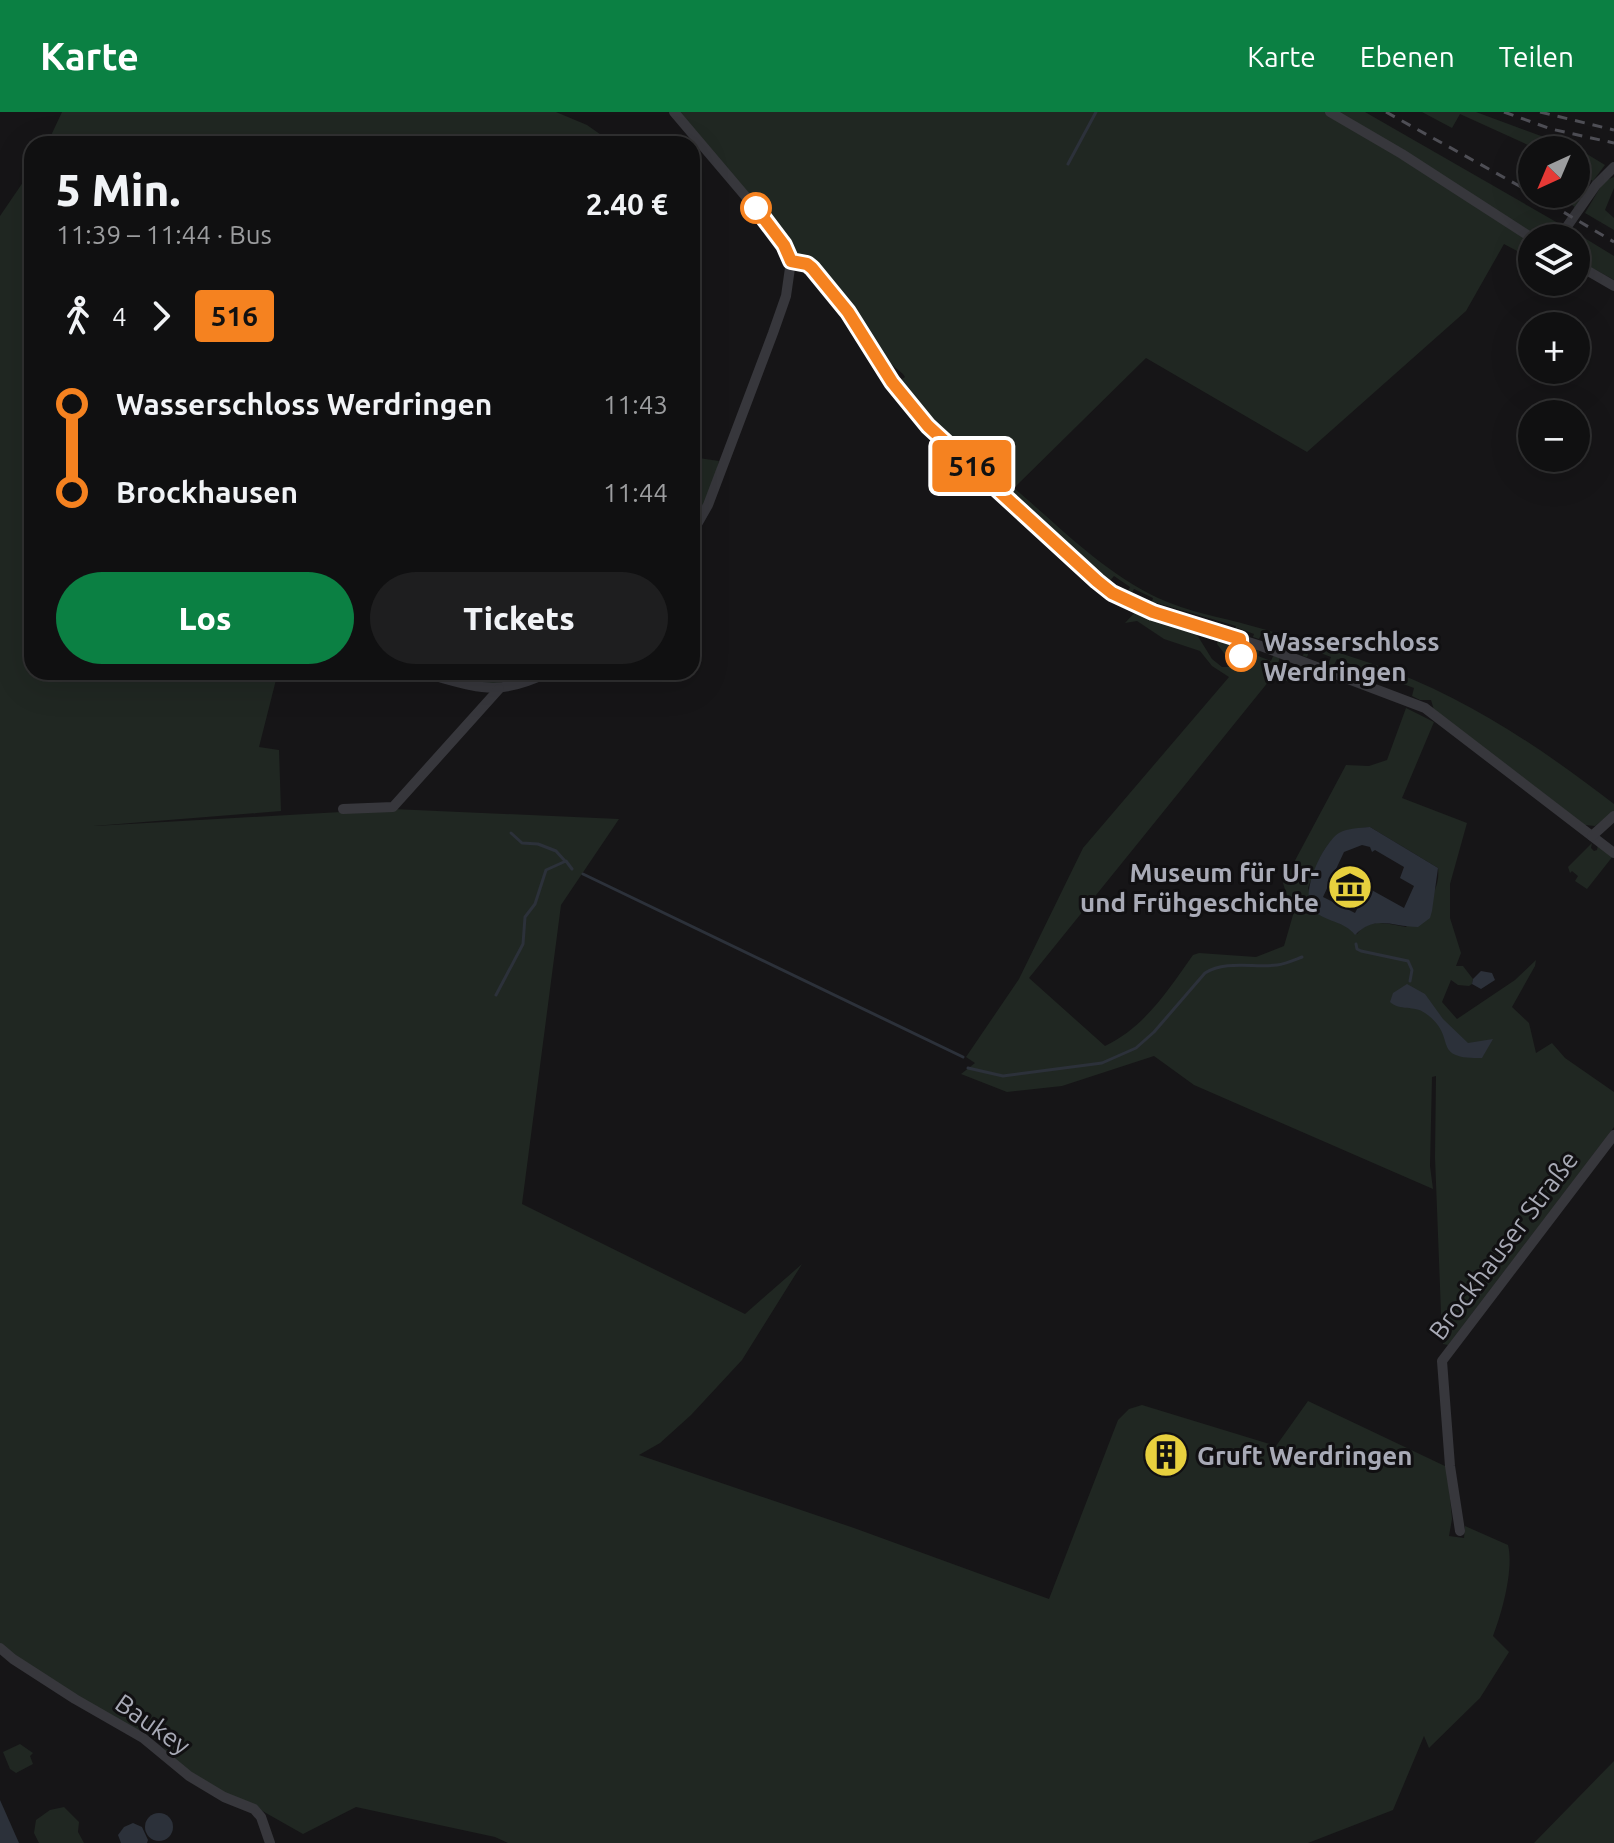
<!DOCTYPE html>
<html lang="de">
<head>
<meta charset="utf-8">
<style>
  :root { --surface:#101011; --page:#1e1e1f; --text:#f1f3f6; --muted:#9c9d9f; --line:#303031; --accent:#0b8043 }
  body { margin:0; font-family:Ubuntu,sans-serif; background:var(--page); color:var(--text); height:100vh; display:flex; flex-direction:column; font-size:30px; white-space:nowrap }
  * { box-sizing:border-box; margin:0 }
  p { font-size:26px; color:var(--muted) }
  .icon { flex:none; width:44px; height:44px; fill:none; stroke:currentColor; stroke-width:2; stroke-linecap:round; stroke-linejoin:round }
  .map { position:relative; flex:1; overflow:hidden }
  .side { position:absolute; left:24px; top:24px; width:676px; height:544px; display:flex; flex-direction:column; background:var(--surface); border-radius:24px; box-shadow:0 8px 32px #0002,0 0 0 2px var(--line) }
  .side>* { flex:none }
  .badge { padding:0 16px; border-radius:6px; font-size:28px; line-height:52px }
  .needle { width:52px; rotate:224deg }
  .controls { position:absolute; left:1518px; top:24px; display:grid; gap:16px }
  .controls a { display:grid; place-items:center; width:72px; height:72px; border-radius:50%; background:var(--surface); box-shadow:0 8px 32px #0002,0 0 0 2px var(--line); font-size:40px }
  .map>.badge { position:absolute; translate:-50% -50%; box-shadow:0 0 0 4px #fff }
  .legs { display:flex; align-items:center; gap:12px; height:88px; padding:0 32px; font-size:26px }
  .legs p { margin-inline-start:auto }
  .summary { display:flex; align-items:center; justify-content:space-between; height:136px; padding:0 32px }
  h1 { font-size:44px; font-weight:800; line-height:60px }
  .action { display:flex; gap:16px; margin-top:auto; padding:16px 32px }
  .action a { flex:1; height:92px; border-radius:48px; background:var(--accent); color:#fff; font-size:32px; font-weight:800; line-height:92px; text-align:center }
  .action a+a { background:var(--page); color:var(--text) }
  ul { padding:0 32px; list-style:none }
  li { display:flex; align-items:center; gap:28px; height:88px; font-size:30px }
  li i { display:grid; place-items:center; width:12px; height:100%; margin:0 10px; background:currentColor }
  li i::after { content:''; width:20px; height:20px; margin:-10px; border:6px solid; border-radius:50%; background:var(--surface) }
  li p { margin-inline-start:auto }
  li:first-child i { background:linear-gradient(#0000 50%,currentColor 0) }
  li:last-child i { background:linear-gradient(currentColor 50%,#0000 0) }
  header { display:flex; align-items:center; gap:48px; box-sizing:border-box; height:112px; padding:0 40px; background:var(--accent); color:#fff }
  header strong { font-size:38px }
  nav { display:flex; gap:44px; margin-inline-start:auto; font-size:28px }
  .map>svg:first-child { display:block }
  .green { fill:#202722; fill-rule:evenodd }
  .water { fill:#2c313a; fill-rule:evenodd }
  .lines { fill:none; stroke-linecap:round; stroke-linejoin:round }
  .stream { stroke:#2c313a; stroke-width:3 }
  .street { stroke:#37373c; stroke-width:10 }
  .rail { stroke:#4e4e55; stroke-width:3; stroke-dasharray:10 8; stroke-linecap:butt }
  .line-1-casing { stroke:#fff; stroke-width:18 }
  .line-1 { stroke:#f58220; stroke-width:12 }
  .stop-1-dot { fill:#fff; stroke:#f58220; stroke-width:4 }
  .labels { text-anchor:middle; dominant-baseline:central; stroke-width:6; stroke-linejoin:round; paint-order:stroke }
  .stop-label { font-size:26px; font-weight:bold; fill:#a8aab6; stroke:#111012; text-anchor:start }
  .poi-label { font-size:26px; font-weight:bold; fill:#a8aab6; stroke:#111012; text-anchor:end }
  .street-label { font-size:26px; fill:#a8aab6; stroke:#111012 }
</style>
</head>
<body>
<header>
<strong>Karte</strong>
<nav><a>Karte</a><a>Ebenen</a><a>Teilen</a></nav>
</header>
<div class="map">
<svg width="1614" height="1731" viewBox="0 0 1614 1731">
  <rect width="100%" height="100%" fill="#161517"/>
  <!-- green -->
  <g class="green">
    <path d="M62,0H556L587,13L614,32H47Z"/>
    <path d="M674,0H1365L1558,111L1551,126H1532V147L1504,132L1466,199L1307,340L1146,246L1014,376C1060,415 1103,460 1158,486C1188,500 1221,505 1252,514C1293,525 1333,539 1373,552C1463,583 1540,635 1614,692V699L1595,714L1585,713L1434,598L1431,588H1420L1412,584L1414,576L1379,563L1376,570L1369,568L1371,560L1337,547L1333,555L1328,553L1331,545L1310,537L1307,545L1303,544L1305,536L1285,528L1282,536L1277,534L1279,526L1262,520L1259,527L1253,525L1254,522L1238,516L1235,518L1236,514L1157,491L1155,495L1151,493L1153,486L1134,477L1130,484L1127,482L1130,475L1114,464L1108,471L1104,468L1105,466L1084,452L1086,449L1072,437L1070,438L1054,420L1051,421L1046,417L1048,414L1035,403L1033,404L1028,400L1029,398L1016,385L1014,387L1009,383L1011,380L997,367L995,369L989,364L990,362L978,350L976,352L971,348L973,345L960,333L957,335L952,330L953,328L934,313L936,310L924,297L922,299L899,269L905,265L903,262L871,235L816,160L799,150Z"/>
    <path d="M1422,0H1476L1582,39L1605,53L1593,69L1576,60V38H1539L1460,2L1452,16Z"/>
    <path d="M32,57V560H278L259,635L279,638L281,699L94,714L393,697L619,707L561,793L522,1092L745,1202L802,1152L742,1248L691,1303L660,1331L639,1343L854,1416L1049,1487L1118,1308L1129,1297L1142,1293L1276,1334L1308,1289L1447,1355L1452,1407L1449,1424L1464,1426L1465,1414L1508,1433C1514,1457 1502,1501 1493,1524L1509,1540L1480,1586L1429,1636L1424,1624L1393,1698L1308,1731H508L495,1725L356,1695L303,1722L250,1692L238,1689L174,1650L159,1629L75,1585L0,1532V104Z"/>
    <path d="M1614,65V76L1605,98L1614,106V118L1585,101L1604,69Z"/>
    <path d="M1576,66L1588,74L1575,95L1554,82H1576Z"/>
    <path d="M1573,119L1614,144V168L1576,147V126H1569Z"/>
    <path d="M692,345L719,349L708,393L692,420Z"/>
    <path d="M1137,498L1194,518L1212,547L1222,555C1238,556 1248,549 1247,532L1260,536L1258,544L1271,549L1274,542L1280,544L1278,552L1296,559L1299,551L1303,552L1295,572L1273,564L1029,866L1105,934C1145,915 1168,878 1193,843L1199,841L1256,845L1284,834L1293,803L1283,771L1346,653L1369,654L1387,648L1406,596L1434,610L1402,686L1467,711L1450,772V806L1461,841L1456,854H1463L1473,867L1472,872L1469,874L1458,873L1451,868L1442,890L1457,907L1515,868L1536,848L1535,854L1512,895L1529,911L1536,941L1552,931L1565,946L1614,980V1015L1448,1233L1443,1232L1442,1227L1435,1045L1436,964L1432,965L1430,1054L1433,1077L1194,973L1154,944L1062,974L1007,980L961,962L975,951L966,945L1019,867L1083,736L1229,565L1212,554L1200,539L1164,527L1137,509L1125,511ZM1370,715L1438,756C1441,782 1421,797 1406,815C1388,812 1370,805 1357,822L1348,815L1319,802L1308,776C1325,737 1323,721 1370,715Z"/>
    <path d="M1219,526L1235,531L1237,538L1234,543L1227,545L1217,532Z"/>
    <path d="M441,560H547L489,573Z"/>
    <path d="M1592,731L1591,736L1594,739L1597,738L1598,733L1613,744L1587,777L1575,769L1578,764L1572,759L1570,761L1568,755Z"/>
    <path d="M20,1632L33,1641L30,1644L33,1652L16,1661L10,1657L3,1640Z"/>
    <path d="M1614,1649V1731H1534Z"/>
    <path d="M64,1695L79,1710L78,1720L84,1731H39L34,1721L36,1708L50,1698Z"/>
  </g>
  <!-- water -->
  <g class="water">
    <path d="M1370,715L1438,756L1432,799L1430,806L1418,815C1392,815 1376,802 1355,823C1345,809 1325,810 1313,798C1299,782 1323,731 1339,721C1348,716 1360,716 1370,715ZM1362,733L1370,735L1372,740L1375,738L1404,755L1400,766L1414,774L1404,796L1368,776L1355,801L1323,785L1344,740Z"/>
    <path d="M1481,859L1492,861L1495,868L1481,877L1472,872L1473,867Z"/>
    <path d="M1407,872L1425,882L1443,907L1468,931L1493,927L1482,946C1428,947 1460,925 1425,901C1414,893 1400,899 1390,890L1393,881Z"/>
    <path d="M0,1688L19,1731H0Z"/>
    <circle cx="159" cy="1715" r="14"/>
    <path d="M133,1711L142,1715L148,1728L147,1731H121L118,1723L124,1715Z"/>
  </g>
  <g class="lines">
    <!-- stream -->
    <g class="stream">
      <path d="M1068,52L1096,0"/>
      <path d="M511,721L522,731L538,732L556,739L565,749"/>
      <path d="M583,762L963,945"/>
      <path d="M1356,832L1357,837L1361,839L1408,849L1412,858L1410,869"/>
      <path d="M496,883L523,832L525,805L535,792L546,758L566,749L572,757"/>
      <path d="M968,956L1003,964L1102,951L1136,936L1154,920L1205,861C1226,848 1254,856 1277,853C1285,852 1294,848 1302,845"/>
    </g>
    <!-- street -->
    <g class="street">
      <path d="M674,0L769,112L784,133L791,149L786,184L773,221L708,393L692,421"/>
      <path d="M1330,0L1402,42L1532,126"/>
      <path d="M1559,126L1596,73L1614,55"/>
      <path d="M791,149L807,152L816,160L848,200L892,270L928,314L1112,481L1153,500L1261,534L1425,596L1614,741"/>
      <path d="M1576,152L1614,174"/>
      <path d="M424,561C478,575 495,586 549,560"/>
      <path d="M343,697L393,695L499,577"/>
      <path d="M1592,724L1614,704"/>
      <path d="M1460,1419L1450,1354L1442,1249L1614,1023"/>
      <path d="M0,1536L13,1547L75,1587L143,1626L189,1664L224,1685L254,1697L261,1705L270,1731"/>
    </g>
    <!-- rail -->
    <g class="rail">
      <path d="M1386,0L1532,81"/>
      <path d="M1504,0L1551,17L1614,31"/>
      <path d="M1540,0L1614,18"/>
      <path d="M1533,82L1614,130"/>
    </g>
  </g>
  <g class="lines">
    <!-- line-1 casing -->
    <g class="line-1-casing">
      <path id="line-1" d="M756,96L784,133L791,149L807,152L812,156L848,200L892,270L928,314L1097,469L1112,481L1153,500L1240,527L1241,544"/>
    </g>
    <!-- line-1 -->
    <use href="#line-1" class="line-1"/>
  </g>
  <!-- icons -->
  <defs>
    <g id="museum-disc" transform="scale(2.3)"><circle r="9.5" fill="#e7d03e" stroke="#111012"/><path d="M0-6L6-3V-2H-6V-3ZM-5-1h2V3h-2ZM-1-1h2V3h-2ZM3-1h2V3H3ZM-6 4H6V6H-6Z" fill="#111"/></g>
    <g id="building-disc" transform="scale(2.3)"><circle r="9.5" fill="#e7d03e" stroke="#111012"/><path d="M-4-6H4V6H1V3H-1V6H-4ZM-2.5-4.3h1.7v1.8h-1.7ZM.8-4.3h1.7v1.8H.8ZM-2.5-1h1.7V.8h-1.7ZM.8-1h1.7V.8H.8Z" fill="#111"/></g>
  </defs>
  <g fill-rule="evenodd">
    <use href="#museum-disc" x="1350" y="775"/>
    <use href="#building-disc" x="1166" y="1343"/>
  </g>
  <!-- markers -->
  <g class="stop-1-dot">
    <circle cx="756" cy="96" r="14"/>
    <circle cx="1241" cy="544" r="14"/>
  </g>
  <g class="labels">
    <!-- stop labels -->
    <g class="stop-label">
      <text x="1263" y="529">Wasserschloss<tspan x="1263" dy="30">Werdringen</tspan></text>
    </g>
    <!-- poi labels -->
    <g class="poi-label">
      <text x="1319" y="760">Museum für Ur-<tspan x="1319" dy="30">und Frühgeschichte</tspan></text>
      <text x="1197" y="1343" text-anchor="start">Gruft Werdringen</text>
    </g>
    <!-- street labels -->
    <g class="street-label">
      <text transform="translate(1503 1133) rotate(-53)">Brockhauser Straße</text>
      <text transform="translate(153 1612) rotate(35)">Baukey</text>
    </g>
  </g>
</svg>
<div class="controls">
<a><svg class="needle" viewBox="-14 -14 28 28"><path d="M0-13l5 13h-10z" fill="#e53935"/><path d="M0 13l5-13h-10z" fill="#9c9d9f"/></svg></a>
<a><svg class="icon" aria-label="layers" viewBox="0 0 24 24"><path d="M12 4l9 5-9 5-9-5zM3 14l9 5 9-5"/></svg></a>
<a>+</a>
<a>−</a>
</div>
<b class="badge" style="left:972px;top:354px;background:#f58220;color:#111">516</b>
<section class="side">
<div class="summary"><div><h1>5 Min.</h1><p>11:39 – 11:44 · Bus</p></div><b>2.40 €</b></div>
<div class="legs"><svg class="icon" aria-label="walk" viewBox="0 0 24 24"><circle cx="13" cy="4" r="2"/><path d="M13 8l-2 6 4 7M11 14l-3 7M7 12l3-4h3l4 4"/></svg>4<svg class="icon" aria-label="forward" viewBox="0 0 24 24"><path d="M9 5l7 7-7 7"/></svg><b class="badge" style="background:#f58220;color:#111">516</b></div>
<ul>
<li><i style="color:#f58220"></i><b>Wasserschloss Werdringen</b><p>11:43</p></li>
<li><i style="color:#f58220"></i><b>Brockhausen</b><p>11:44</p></li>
</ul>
<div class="action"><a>Los</a><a>Tickets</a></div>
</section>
</div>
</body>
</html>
